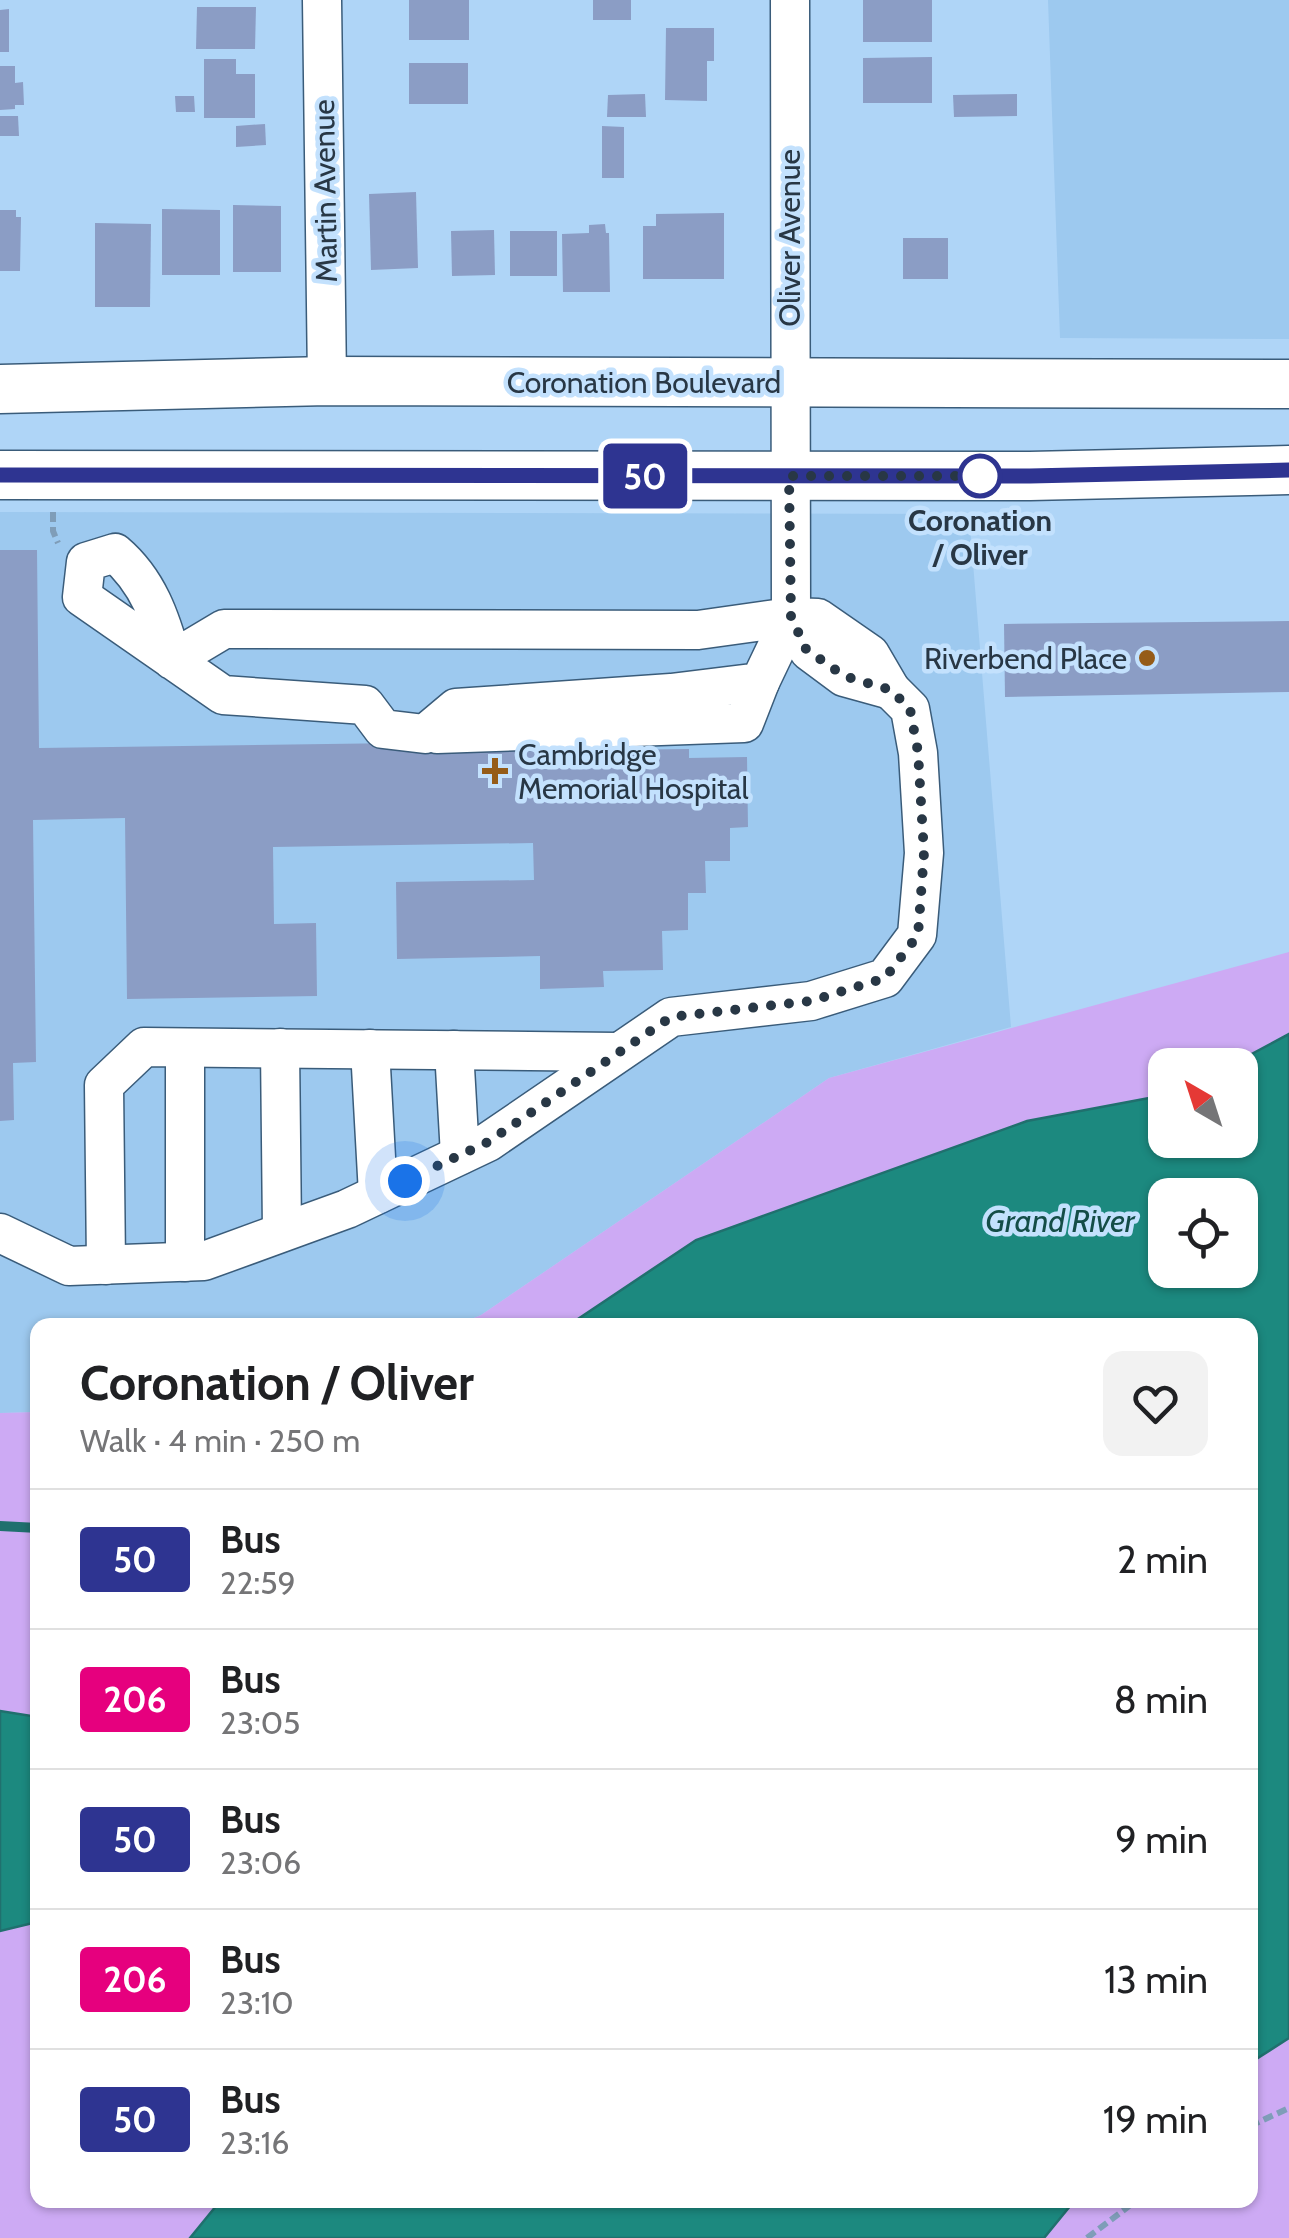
<!DOCTYPE html>
<html lang="en">
<head>
<meta charset="utf-8">
<style>
  :root { --surface:#fff; --page:#f2f2f2; --text:#202124; --muted:#757577; --line:#e0e0e0 }
  body { margin:0; font-family:Cabin,sans-serif; background:var(--page); color:var(--text); height:100vh; display:flex; flex-direction:column; font-size:38px; white-space:nowrap }
  * { box-sizing:border-box; margin:0 }
  p { font-size:32px; color:var(--muted) }
  .icon { flex:none; width:55px; height:55px; fill:none; stroke:currentColor; stroke-width:2; stroke-linecap:round; stroke-linejoin:round }
  .map { position:relative; flex:1; overflow:hidden }
  .side { position:absolute; left:30px; top:1318px; width:1228px; height:890px; display:flex; flex-direction:column; background:var(--surface); border-radius:20px; box-shadow:0 2px 8px #0004 }
  .side>* { flex:none }
  .badge { padding:0 20px; border-radius:8px; font-size:35px; line-height:65px }
  .needle { width:65px; rotate:321deg }
  .buttons { position:absolute; left:1148px; top:1048px; display:grid; gap:20px }
  .buttons a { display:grid; place-items:center; width:110px; height:110px; border-radius:20px; background:var(--surface); box-shadow:0 2px 8px #0004; font-size:50px }
  .you { position:absolute; width:50px; height:50px; margin:-25px; border:8px solid #fff; border-radius:50%; background:#1a73e8; box-shadow:0 0 0 15px #1a73e833 }
  .map>.badge { position:absolute; translate:-50% -50%; box-shadow:0 0 0 5px #fff }
  .round { display:grid; place-items:center; flex:none; width:105px; height:105px; border-radius:20px; background:var(--page) }
  .head { display:flex; align-items:center; justify-content:space-between; height:170px; padding:0 50px }
  h1 { font-size:48px; font-weight:800; line-height:75px }
  ul { padding:0; list-style:none }
  li { display:flex; align-items:center; gap:30px; height:140px; padding:0 50px; border-top:2px solid var(--line) }
  li div { flex:1 }
  li b { display:block; font-size:38px }
  li em { font-style:normal }
  li .badge { min-width:110px; font-weight:700; text-align:center }
  .map>svg:first-child { display:block }
  .built { fill:#9dc9ef }
  .green { fill:#cdaaf4 }
  .water { fill:#1c897f; stroke:#20706e; stroke-width:2.5; fill-rule:evenodd }
  .lines { fill:none; stroke-linecap:round; stroke-linejoin:round }
  .stream { stroke:#20706e; stroke-width:10 }
  .building { fill:#8b9dc5 }
  .minor-casing { stroke:#3a5c7a; stroke-width:41 }
  .major-casing { stroke:#3a5c7a; stroke-width:51 }
  .path { stroke:#7f9db8; stroke-width:6; stroke-dasharray:10 5; stroke-linecap:butt }
  .minor { stroke:#fff; stroke-width:38 }
  .major { stroke:#fff; stroke-width:48 }
  .line-casing { stroke:#fff; stroke-width:22 }
  .line { stroke:#2e3491; stroke-width:15 }
  .walk { stroke:#283745; stroke-width:10; stroke-dasharray:0 18 }
  .stop-dot { fill:#fff; stroke:#2e3491; stroke-width:5 }
  .poi-dot { fill:#955c18; stroke:#c3e1fd; stroke-width:4 }
  .labels { text-anchor:middle; dominant-baseline:central; stroke-width:9; stroke-linejoin:round; paint-order:stroke }
  .street-label { font-size:30px; fill:#283745; stroke:#c3e1fd }
  .stop-label { font-size:30px; font-weight:bold; fill:#283745; stroke:#c3e1fd }
  .poi-label { font-size:30px; fill:#283745; stroke:#c3e1fd; text-anchor:end }
  .water-label { font-size:32px; font-style:italic; fill:#144d47; stroke:#c3e1fd }
</style>
</head>
<body>
<div class="map">
<svg width="1289" height="2238" viewBox="0 0 1289 2238">
  <rect width="100%" height="100%" fill="#afd5f7"/>
  <!-- built -->
  <g class="built">
    <path d="M1048,0H1289V339L1060,338Z"/>
    <path d="M0,512L969,514L1011,1027L829,1078L481,1315L457,1325H38L37,1412L0,1413Z"/>
  </g>
  <!-- green -->
  <g class="green">
    <path d="M1289,952V1034L1231,1065H1165V1095L1027,1121L696,1240L569,1325H457L481,1315L829,1078Z"/>
    <path d="M37,1412H38L37,1717L0,1711V1413Z"/>
    <path d="M37,1922L38,2200H221L190,2238H0V1931Z"/>
    <path d="M1289,2038V2238H1044L1075,2200H1250V2063Z"/>
  </g>
  <!-- water -->
  <g class="water">
    <path d="M1289,1034V2038L1250,2063V1325H569L696,1240L1027,1121L1165,1095V1140H1240V1065H1231ZM1165,1195H1240V1270H1165Z"/>
    <path d="M0,1711L38,1717L37,1922L0,1931Z"/>
    <path d="M221,2200H1075L1044,2238H190Z"/>
  </g>
  <g class="lines">
    <!-- stream -->
    <path class="stream" d="M0,1526L38,1528"/>
  </g>
  <!-- building -->
  <g class="building">
    <rect x="409" y="0" width="60" height="40"/>
    <rect x="593" y="0" width="38" height="20"/>
    <rect x="863" y="0" width="69" height="42"/>
    <path d="M197,7H256L255,49H196Z"/>
    <path d="M9,9V52H0V10Z"/>
    <path d="M666,28H714V61H707V101L665,100Z"/>
    <path d="M932,57V103H863V58Z"/>
    <path d="M204,59H236V74H255V118H204Z"/>
    <rect x="409" y="63" width="59" height="41"/>
    <path d="M0,66H15V83L23,82L24,105H15V109L0,110Z"/>
    <path d="M645,94L646,117H607L608,95Z"/>
    <path d="M1017,94V116L954,117L953,95Z"/>
    <path d="M175,96H194L195,112H176Z"/>
    <path d="M0,116H18L19,136H0Z"/>
    <path d="M265,124L266,145L236,147V126Z"/>
    <path d="M602,126L624,127V178H602Z"/>
    <path d="M416,192L418,268L371,270L369,194Z"/>
    <path d="M233,205L281,206V272H233Z"/>
    <path d="M162,209L220,210V275H162Z"/>
    <path d="M0,210H16V217H21L20,271H0Z"/>
    <path d="M724,213V279H643V226H656V214Z"/>
    <path d="M95,223L151,224L150,307H95Z"/>
    <path d="M605,224L606,233H609L610,292H563L562,234L589,233V225Z"/>
    <path d="M494,230L495,275L452,276L451,231Z"/>
    <rect x="510" y="231" width="47" height="45"/>
    <rect x="903" y="238" width="45" height="41"/>
    <path d="M0,550H37L39,748L553,741L611,705V750L689,749V758L747,757L748,827L730,828V861H705L706,893H688V930L662,931L663,970L603,971L604,987L540,989V956L397,959L396,882L534,880L533,843L273,847L274,924L316,923L317,996L127,999L125,818L33,820L36,1062L13,1063L14,1120L0,1121Z"/>
    <path d="M1289,621V692L1005,697L1004,624Z"/>
  </g>
  <g class="lines">
    <!-- minor casing -->
    <g class="minor-casing">
      <g id="minor">
        <path d="M322,0L327,381"/>
        <path d="M791,617L760,682L671,693L456,708L425,734L383,729L365,705L223,695L82,597L86,562L115,553C148,581 161,619 172,660L224,629L698,630L791,617L809,651L844,677L891,690"/>
        <path d="M437,734L744,723L760,682"/>
        <path d="M280,1048L282,1232"/>
        <path d="M370,1049L378,1194"/>
        <path d="M454,1050L460,1155"/>
        <path d="M0,1233L69,1266L204,1261L347,1209L488,1142L671,1017L811,1001L885,978L917,935L924,853L918,753L910,709L891,690L870,654L818,618L791,617L790,0"/>
        <path d="M185,1262V1048"/>
        <path d="M106,1265L104,1085L144,1047L617,1052"/>
      </g>
    </g>
    <!-- major casing -->
    <g class="major-casing">
      <g id="major">
        <path d="M0,389L327,381L1289,384"/>
        <path d="M0,475L1030,476L1289,470"/>
      </g>
    </g>
    <!-- path -->
    <g class="path">
      <path d="M53,512V531L58,543"/>
      <path d="M1250,2126L1289,2108"/>
      <path d="M1087,2238L1137,2200"/>
    </g>
    <!-- minor -->
    <use href="#minor" class="minor"/>
    <!-- major -->
    <use href="#major" class="major"/>
  </g>
  <g class="lines">
    <!-- line casing -->
    <g class="line-casing">
      <path id="line" d="M0,475L1030,476L1289,470"/>
    </g>
    <!-- line -->
    <use href="#line" class="line"/>
    <!-- walk -->
    <path class="walk" d="M405,1181L488,1142L671,1017L811,1001L885,978L918,935L924,853L918,752L910,709L891,690L844,676L806,649L791,617L789,476H990H980"/>
  </g>
  <!-- markers -->
  <circle class="stop-dot" cx="980" cy="476" r="20"/>
  <g class="poi-dot">
    <circle cx="1147" cy="658" r="10"/>
    <path d="M490 756h10v10h10v10h-10v10h-10v-10h-10v-10h10z"/>
  </g>
  <g class="labels">
    <!-- street labels -->
    <g class="street-label">
      <text transform="translate(325 191) rotate(-91)">Martin Avenue</text>
      <text transform="translate(789 238) rotate(-90)">Oliver Avenue</text>
      <text x="644" y="382">Coronation Boulevard</text>
    </g>
    <!-- stop labels -->
    <g class="stop-label">
      <text x="980" y="520">Coronation<tspan x="980" dy="34">/ Oliver</tspan></text>
    </g>
    <!-- poi labels -->
    <g class="poi-label">
      <text x="1127" y="658">Riverbend Place</text>
      <text x="518" y="754" text-anchor="start">Cambridge<tspan x="518" dy="34">Memorial Hospital</tspan></text>
    </g>
    <!-- water labels -->
    <g class="water-label">
      <text x="1060" y="1220">Grand River</text>
    </g>
  </g>
</svg>
<div class="buttons">
<a><svg class="needle" viewBox="-14 -14 28 28"><path d="M0-13l5 13h-10z" fill="#e53935"/><path d="M0 13l5-13h-10z" fill="#757577"/></svg></a>
<a><svg class="icon" aria-label="locate" viewBox="0 0 24 24"><circle cx="12" cy="12" r="6"/><path d="M12 2v4M12 18v4M2 12h4M18 12h4"/></svg></a>
</div>
<div class="you" style="left:405px;top:1181px"></div>
<b class="badge" style="left:645px;top:476px;background:#2e3491;color:#fff">50</b>
<section class="side">
<div class="head"><div><h1>Coronation / Oliver</h1><p>Walk · 4 min · 250 m</p></div><a class="round"><svg class="icon" aria-label="heart" viewBox="0 0 24 24"><path d="M12 20l-8-8c-3-5 5-10 8-4 3-6 11-1 8 4z"/></svg></a></div>
<ul>
<li><span class="badge" style="background:#2e3491;color:#fff">50</span><div><b>Bus</b><p>22:59</p></div><em>2 min</em></li>
<li><span class="badge" style="background:#e6007e;color:#fff">206</span><div><b>Bus</b><p>23:05</p></div><em>8 min</em></li>
<li><span class="badge" style="background:#2e3491;color:#fff">50</span><div><b>Bus</b><p>23:06</p></div><em>9 min</em></li>
<li><span class="badge" style="background:#e6007e;color:#fff">206</span><div><b>Bus</b><p>23:10</p></div><em>13 min</em></li>
<li><span class="badge" style="background:#2e3491;color:#fff">50</span><div><b>Bus</b><p>23:16</p></div><em>19 min</em></li>
</ul>
</section>
</div>
</body>
</html>
